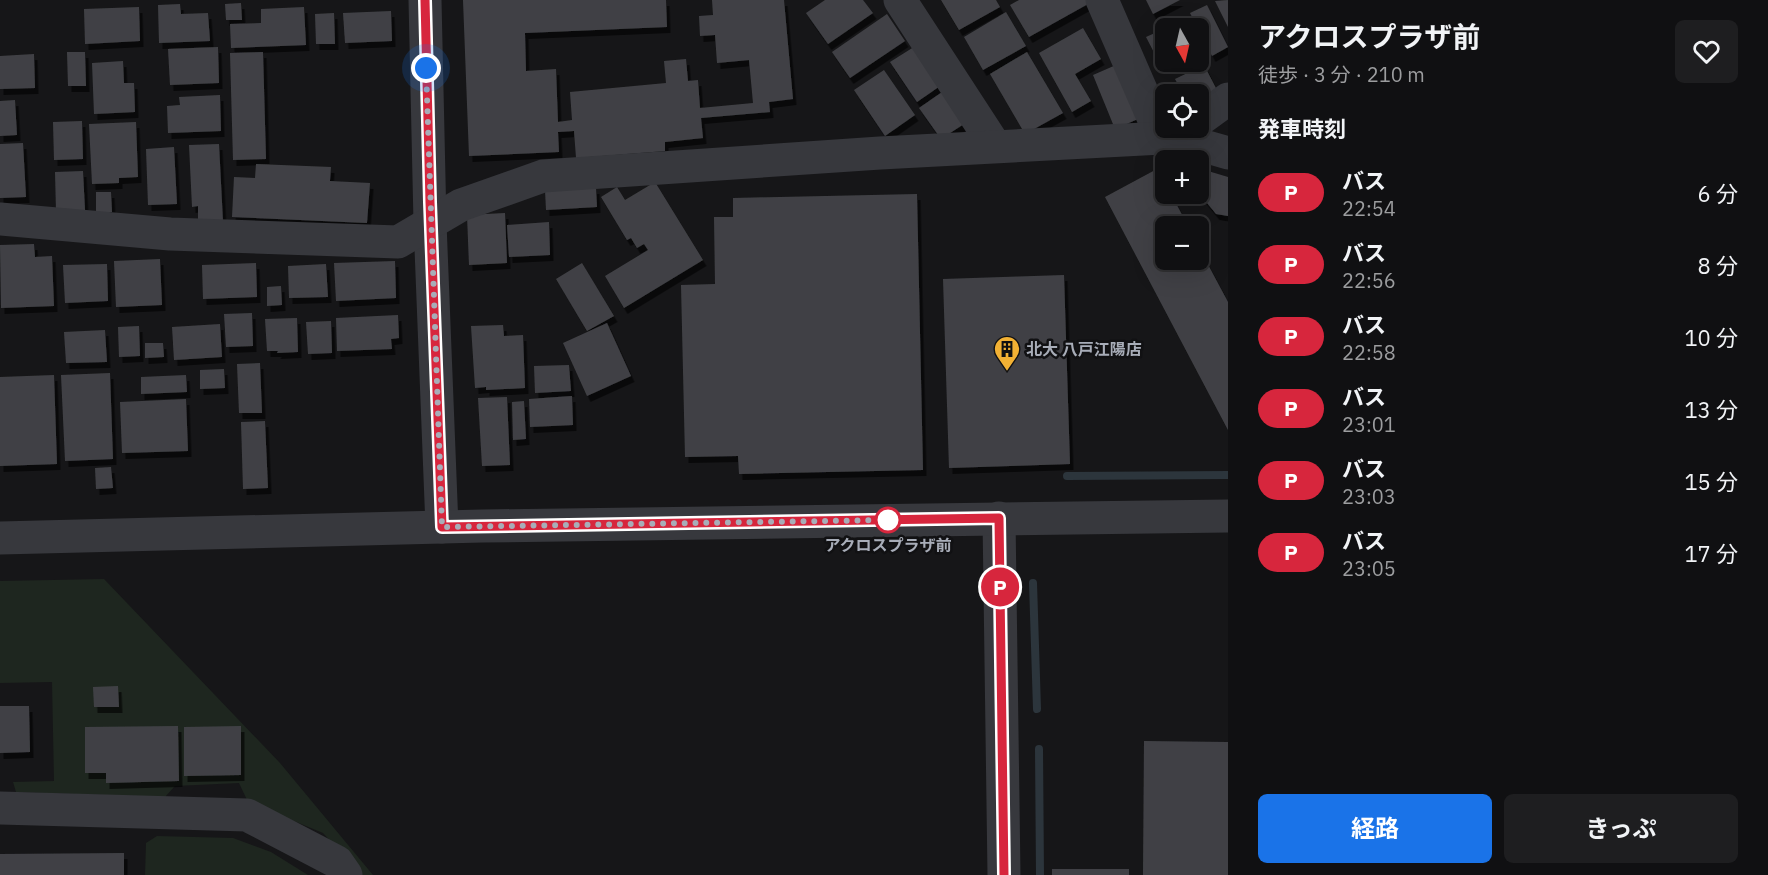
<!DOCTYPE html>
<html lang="ja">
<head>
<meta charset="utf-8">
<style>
  :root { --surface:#101012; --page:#1e1e20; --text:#f1f3f6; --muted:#9c9d9f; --line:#303032; --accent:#1a73e8 }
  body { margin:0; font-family:"IBM Plex Sans","Noto Sans JP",sans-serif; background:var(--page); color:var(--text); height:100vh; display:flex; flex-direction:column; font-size:22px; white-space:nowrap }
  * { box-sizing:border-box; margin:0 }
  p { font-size:20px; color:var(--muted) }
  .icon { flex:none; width:33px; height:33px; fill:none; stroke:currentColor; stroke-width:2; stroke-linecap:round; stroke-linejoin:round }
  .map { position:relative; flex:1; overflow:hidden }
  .details { display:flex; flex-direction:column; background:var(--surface); width:540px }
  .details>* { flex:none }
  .badge { padding:0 12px; border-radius:20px; font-size:21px; line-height:39px }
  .needle { width:39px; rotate:172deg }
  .buttons { position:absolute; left:1155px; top:18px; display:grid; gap:12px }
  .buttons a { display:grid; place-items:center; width:54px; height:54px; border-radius:9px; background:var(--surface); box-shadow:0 6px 24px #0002,0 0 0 2px var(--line); font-size:30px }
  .you { position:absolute; width:30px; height:30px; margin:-15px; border:4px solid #fff; border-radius:50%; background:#1a73e8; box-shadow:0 0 0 9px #1a73e833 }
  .map>.badge { position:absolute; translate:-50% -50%; box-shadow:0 0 0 3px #fff }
  h2 { padding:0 30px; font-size:22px; line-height:54px }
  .round { display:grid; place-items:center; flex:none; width:63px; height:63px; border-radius:9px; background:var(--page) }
  .summary { display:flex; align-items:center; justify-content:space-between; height:102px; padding:0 30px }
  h1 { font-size:28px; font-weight:700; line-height:45px }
  .primary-button { display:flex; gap:12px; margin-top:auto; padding:12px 30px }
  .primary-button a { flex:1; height:69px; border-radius:9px; background:var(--accent); color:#fff; font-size:24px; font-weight:700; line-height:69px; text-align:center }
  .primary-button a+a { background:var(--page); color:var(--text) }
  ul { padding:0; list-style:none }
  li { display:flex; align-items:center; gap:18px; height:72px; padding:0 30px }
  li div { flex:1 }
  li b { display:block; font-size:22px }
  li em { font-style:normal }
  li .badge { min-width:66px; font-weight:700; text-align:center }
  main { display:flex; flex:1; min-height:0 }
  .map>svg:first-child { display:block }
  .green { fill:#1e261f }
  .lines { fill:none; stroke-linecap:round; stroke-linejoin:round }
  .stream { stroke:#2c353c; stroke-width:8 }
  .building { fill:#404145; filter:url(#shadow) }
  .minor { stroke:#37383d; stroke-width:33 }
  .line-casing { stroke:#fff; stroke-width:14 }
  .line { stroke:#d7263d; stroke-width:9 }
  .walk { stroke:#a8adb8; stroke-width:6; stroke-dasharray:0 10.8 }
  .stop-dot { fill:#fff; stroke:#d7263d; stroke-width:3 }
  .labels { text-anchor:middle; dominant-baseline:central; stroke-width:5; stroke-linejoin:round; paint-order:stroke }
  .poi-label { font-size:16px; font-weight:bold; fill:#a8adb8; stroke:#111113; text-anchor:start }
  .stop-label { font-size:16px; font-weight:bold; fill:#a8adb8; stroke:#111113 }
</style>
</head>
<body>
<main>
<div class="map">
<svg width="1228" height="875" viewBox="0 0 1228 875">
  <defs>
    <filter id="shadow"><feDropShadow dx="3.5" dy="6" stdDeviation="0" flood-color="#0009"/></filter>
  </defs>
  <rect width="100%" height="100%" fill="#161618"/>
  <!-- green -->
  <g class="green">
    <path d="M104,579L280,763L373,875H362L323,833L248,802L239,783L175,786L165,797L16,792L13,782L54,781L52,682L0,683V581Z"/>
    <path d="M157,836L233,838L271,852L308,875H145L146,843Z"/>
  </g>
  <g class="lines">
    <!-- stream -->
    <g class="stream">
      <path d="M1067,476L1228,475"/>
      <path d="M1033,583L1037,709"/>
      <path d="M1039,749L1040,875"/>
    </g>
  </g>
  <!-- building -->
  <g class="building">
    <path d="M463,0H666L667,27L525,33L526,71L556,69L558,122L572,120L570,92L666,83L664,61L686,59L688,81L698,80L700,108L753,103L749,60L717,63L715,35L700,36L699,16L713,15L712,0H784L793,99L769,102L770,112L701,118L703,138L665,142V151L576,158L574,131L558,132L559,152L469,156Z"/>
    <path d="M825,0H863L873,13L828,44L806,13Z"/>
    <path d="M941,0H996L1000,7L959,30Z"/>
    <path d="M1019,0H1086L1088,4L1029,37L1010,5Z"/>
    <path d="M1146,0H1180L1153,14Z"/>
    <path d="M1228,0V27L1215,1Z"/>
    <path d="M241,3L242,20H226L225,4Z"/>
    <path d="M180,4L181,14L208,13L210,41L159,43L158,5Z"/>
    <path d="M1207,5L1228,47L1212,56L1190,13Z"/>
    <path d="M139,7L140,41L85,44L84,9Z"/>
    <path d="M304,7L306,45L231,48L230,24L261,23V9Z"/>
    <path d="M391,11L392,41L345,43L343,13Z"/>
    <path d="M1006,12L1026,46L983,70L964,37Z"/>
    <path d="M334,13L335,44H316L315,14Z"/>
    <path d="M887,14L905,41L850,78L832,52Z"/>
    <path d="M1083,28L1101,59L1075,74L1091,101L1072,112L1039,53Z"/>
    <path d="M1166,28V62H1170L1161,66L1146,37Z"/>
    <path d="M917,45L943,84L917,102L890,62Z"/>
    <path d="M218,47L219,83L170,85L168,49Z"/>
    <path d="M67,52H85L86,86H68Z"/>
    <path d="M263,52L266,159L233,160L230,53Z"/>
    <path d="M1027,52L1063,113L1025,134L990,74Z"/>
    <path d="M34,54L35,88L0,89V56Z"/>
    <path d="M123,61L124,83H134L135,112L94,114L92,63Z"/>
    <path d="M1116,65L1138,119L1115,129L1093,75Z"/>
    <path d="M1204,65L1219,94L1198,105V94H1183L1175,79Z"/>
    <path d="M884,70L915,115L885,136L854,90Z"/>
    <path d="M945,90L967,122L941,139L919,108Z"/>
    <path d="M220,95L221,131L168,133L167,106L180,105L179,97Z"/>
    <path d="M15,100L17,135L0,136V101Z"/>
    <path d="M82,121L83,159L54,160L53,122Z"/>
    <path d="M136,122L138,177L119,178V183L92,184L89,124Z"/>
    <path d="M23,143L26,197L0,198V144Z"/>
    <path d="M219,144L223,222L198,223V206L192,207L189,145Z"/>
    <path d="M174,147L177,204L148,205L146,149Z"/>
    <path d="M256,164L331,167L330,181L370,183L367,223L232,217L234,177L255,178Z"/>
    <path d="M1198,168L1228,177V216L1216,214L1198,192Z"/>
    <path d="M1157,169L1166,184V194H1171L1188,226H1166V260H1198V246L1228,302V430L1105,197Z"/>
    <path d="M83,171L85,210L56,211L55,172Z"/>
    <path d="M655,182L703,260L624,308L605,276L648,250L644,244L637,248L631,238L627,240L601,197L617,187L625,200Z"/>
    <path d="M596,188L597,207L546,210L545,190Z"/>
    <path d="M96,192H111L112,212H96Z"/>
    <path d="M917,194L923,470L739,474L738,456L685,457L681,285L715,284L714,217H733V198Z"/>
    <path d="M505,213L507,263L469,265L467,215Z"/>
    <path d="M549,222L550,255L509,257L507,225Z"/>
    <path d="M34,244L35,257L52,256L54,306L1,308L0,245Z"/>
    <path d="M160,259L162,305L116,307L114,261Z"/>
    <path d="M395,261L396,298L336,301L334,263Z"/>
    <path d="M256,263L257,297L203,299L202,265Z"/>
    <path d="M582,263L614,316L587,331L556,279Z"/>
    <path d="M107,264L108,301L65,303L63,265Z"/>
    <path d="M326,264L328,297L289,298L288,266Z"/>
    <path d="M1064,275L1070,464L949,468L943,279Z"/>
    <path d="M281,286L282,305L267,306V287Z"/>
    <path d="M252,313L253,346L226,347L224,314Z"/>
    <path d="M398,315L399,338L391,339L392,349L337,351L336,318Z"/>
    <path d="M297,318L298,352L277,353L278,351H267L265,319Z"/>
    <path d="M331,321L332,353L308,354L306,322Z"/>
    <path d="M607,323L631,376L587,396L563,343Z"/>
    <path d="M220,324L222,357L174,360L172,327Z"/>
    <path d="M503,325L504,336L523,335L525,388L486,390V387L475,388L471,326Z"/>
    <path d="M139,326L140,356L119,357L118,327Z"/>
    <path d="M105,330L107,362L66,363L64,332Z"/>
    <path d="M145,343H163L164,357L145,358Z"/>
    <path d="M260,363L262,413H239L237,364Z"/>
    <path d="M569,365L571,391L535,393L534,366Z"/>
    <path d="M224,369L225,388L200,389V370Z"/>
    <path d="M110,373L113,459L65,461L61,375Z"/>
    <path d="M54,375L57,464L0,466V377Z"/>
    <path d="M186,375L187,392L141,394V377Z"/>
    <path d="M572,396L573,425L530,427L529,399Z"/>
    <path d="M507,397L510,465L482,466L478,398Z"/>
    <path d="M186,399L188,451L122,453L120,402Z"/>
    <path d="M524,401L526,439L513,440L512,402Z"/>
    <path d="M265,421L268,488L243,489L241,422Z"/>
    <path d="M111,467L113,488L96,489L95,468Z"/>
    <path d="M118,686L119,707H94L93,687Z"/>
    <path d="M0,706H29L30,752L0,753Z"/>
    <path d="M178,726L179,781L106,783V773H85V727Z"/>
    <path d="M241,726V775L184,776V727Z"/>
    <path d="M1144,741L1228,742V875H1143Z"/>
    <path d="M124,853V875H0V854Z"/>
    <rect x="1052" y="869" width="77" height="6"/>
  </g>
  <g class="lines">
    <!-- minor -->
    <g class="minor">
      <path d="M425,0L430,223L442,527"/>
      <path d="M900,0L995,146"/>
      <path d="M1102,0L1162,138"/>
      <path d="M1198,121L1228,99"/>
      <path d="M0,219L170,234L398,242L461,205L543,176L880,153L1162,138H1176L1228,153"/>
      <path d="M999,518L1004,875"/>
      <path d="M0,538L482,526L1228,516"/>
      <path d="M0,808L247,815L337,862L346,875"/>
    </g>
  </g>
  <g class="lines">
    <!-- line casing -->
    <g class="line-casing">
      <path id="line" d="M425,0L430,202L442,527L999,518L1004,875"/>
    </g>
    <!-- line -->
    <use href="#line" class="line"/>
    <!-- walk -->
    <path class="walk" d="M426,68L442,527L888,520"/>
  </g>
  <!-- icons -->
  <defs>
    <g id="building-pin" transform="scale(1.35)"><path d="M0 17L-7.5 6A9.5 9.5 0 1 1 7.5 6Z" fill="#f2b134" stroke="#111113"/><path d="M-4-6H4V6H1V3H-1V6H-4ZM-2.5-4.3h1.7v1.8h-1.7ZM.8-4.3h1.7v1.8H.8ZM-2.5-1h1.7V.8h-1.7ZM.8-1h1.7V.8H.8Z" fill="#111"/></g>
  </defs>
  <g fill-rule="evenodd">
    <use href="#building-pin" x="1007" y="349"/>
  </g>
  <!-- markers -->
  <circle class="stop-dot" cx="888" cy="520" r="12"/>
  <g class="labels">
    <!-- poi labels -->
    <g class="poi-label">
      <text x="1026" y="349">北大 八戸江陽店</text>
    </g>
    <!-- stop labels -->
    <g class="stop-label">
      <text x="888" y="545">アクロスプラザ前</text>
    </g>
  </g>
</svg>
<div class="buttons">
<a><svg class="needle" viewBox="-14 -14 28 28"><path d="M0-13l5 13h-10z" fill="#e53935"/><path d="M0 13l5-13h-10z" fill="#9c9d9f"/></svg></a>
<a><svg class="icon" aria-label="locate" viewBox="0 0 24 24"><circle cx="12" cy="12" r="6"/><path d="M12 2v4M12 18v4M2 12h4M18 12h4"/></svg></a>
<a>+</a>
<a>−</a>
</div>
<div class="you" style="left:426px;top:68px"></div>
<b class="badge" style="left:1000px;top:587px;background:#d7263d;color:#fff">P</b>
</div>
<section class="details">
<div class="summary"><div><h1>アクロスプラザ前</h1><p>徒歩 · 3 分 · 210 m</p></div><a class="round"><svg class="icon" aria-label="heart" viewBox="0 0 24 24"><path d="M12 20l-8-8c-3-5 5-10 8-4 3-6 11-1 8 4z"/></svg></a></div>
<h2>発車時刻</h2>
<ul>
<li><span class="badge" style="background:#d7263d;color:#fff">P</span><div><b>バス</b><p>22:54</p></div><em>6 分</em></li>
<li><span class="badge" style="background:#d7263d;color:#fff">P</span><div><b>バス</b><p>22:56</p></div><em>8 分</em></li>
<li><span class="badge" style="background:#d7263d;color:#fff">P</span><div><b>バス</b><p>22:58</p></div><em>10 分</em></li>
<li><span class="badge" style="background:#d7263d;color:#fff">P</span><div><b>バス</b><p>23:01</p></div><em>13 分</em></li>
<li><span class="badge" style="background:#d7263d;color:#fff">P</span><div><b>バス</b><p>23:03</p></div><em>15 分</em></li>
<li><span class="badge" style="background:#d7263d;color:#fff">P</span><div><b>バス</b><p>23:05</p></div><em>17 分</em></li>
</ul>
<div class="primary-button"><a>経路</a><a>きっぷ</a></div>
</section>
</main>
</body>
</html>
